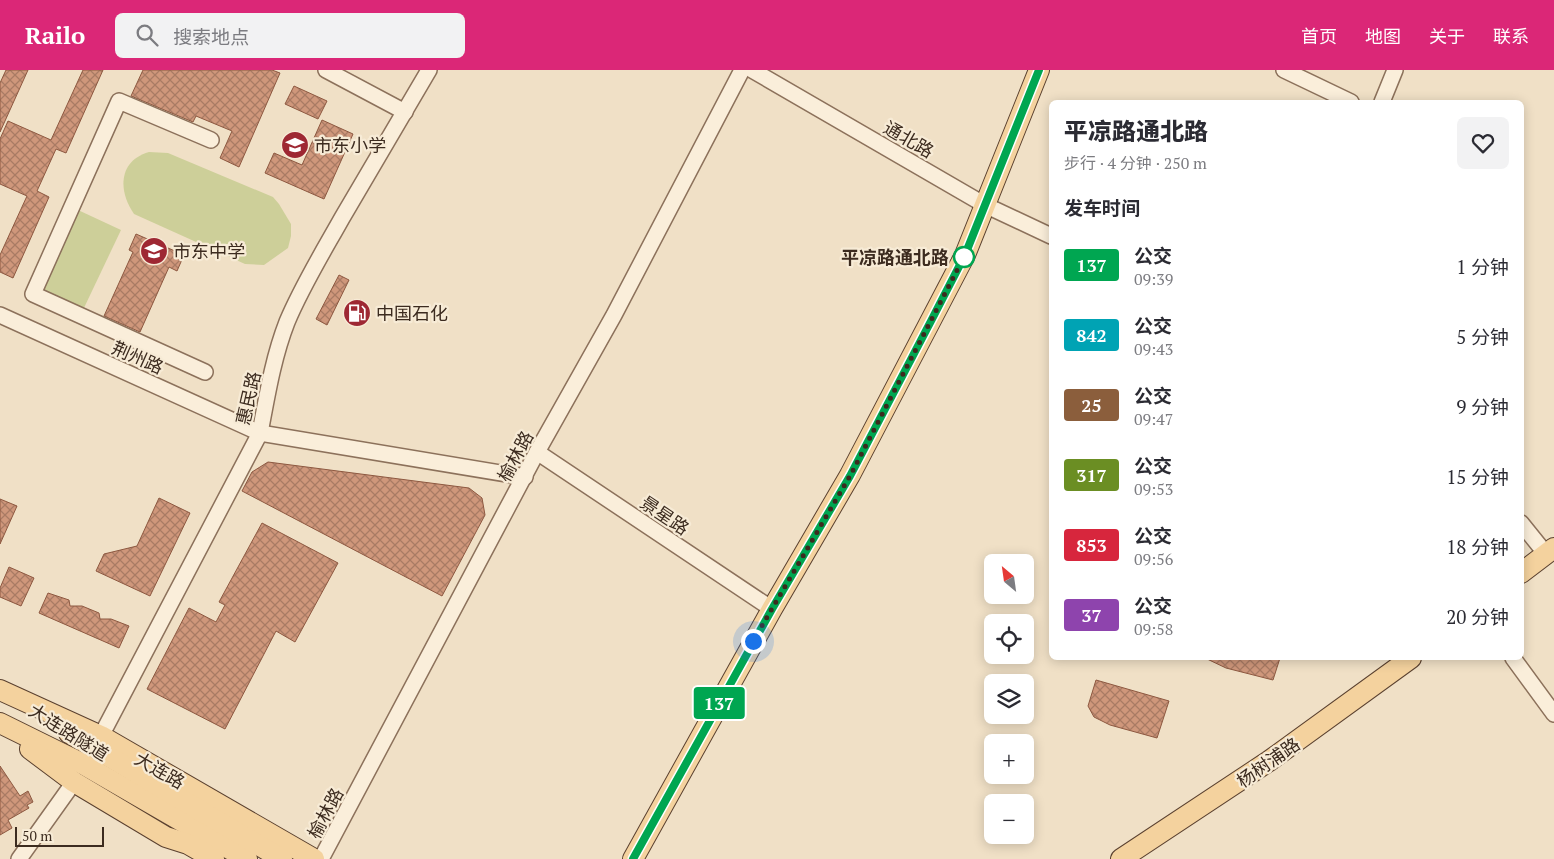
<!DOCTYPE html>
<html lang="zh">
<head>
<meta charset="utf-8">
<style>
  :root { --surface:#fff; --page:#f2f2f3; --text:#2b2b33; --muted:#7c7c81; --accent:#db2777 }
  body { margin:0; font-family:"PT Serif","Noto Sans SC",serif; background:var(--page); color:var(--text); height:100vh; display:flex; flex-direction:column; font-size:19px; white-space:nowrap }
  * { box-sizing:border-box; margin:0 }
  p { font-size:16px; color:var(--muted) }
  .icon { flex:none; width:28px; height:28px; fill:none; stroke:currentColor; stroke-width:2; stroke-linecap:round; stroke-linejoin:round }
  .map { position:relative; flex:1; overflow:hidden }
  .details { position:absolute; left:1049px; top:30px; width:475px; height:560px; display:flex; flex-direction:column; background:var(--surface); border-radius:8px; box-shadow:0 2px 12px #0003 }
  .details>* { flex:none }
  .badge { padding:0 10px; border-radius:4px; font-size:18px; line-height:32px }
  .needle { width:32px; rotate:331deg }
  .tools { position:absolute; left:984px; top:484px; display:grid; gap:10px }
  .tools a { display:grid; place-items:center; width:50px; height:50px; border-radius:8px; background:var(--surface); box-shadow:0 2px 12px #0003; font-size:25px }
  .scale { position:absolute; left:15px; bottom:12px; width:89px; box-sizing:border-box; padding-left:5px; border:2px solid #3c2b1f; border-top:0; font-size:14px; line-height:18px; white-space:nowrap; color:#3c2b1f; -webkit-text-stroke:4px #f7ebd6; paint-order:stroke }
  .you { position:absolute; width:25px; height:25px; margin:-12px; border:4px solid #fff; border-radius:50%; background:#1a73e8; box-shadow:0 0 0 8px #1a73e833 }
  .map>.badge { position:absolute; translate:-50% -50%; box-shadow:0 0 0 2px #fff }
  h2 { padding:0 15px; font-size:19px; line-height:45px }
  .round { display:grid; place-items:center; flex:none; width:52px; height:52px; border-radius:8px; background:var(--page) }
  .headline { display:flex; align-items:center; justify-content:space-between; height:85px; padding:0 15px }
  h1 { font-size:24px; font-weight:800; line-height:38px }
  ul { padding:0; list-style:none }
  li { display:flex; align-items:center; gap:15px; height:70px; padding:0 15px }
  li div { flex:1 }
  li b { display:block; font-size:19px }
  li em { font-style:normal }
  li .badge { min-width:55px; font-weight:700; text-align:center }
  header { display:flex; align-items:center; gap:30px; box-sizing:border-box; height:70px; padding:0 25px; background:var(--accent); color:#fff }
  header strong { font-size:24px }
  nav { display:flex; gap:28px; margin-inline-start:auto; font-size:18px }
  .search { width:350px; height:45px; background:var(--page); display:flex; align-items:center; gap:12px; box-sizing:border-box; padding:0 18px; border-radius:8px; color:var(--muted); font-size:19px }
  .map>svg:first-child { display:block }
  .pitch { fill:#cdcf99 }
  .building { fill:url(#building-cross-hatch); stroke:#8d5840 }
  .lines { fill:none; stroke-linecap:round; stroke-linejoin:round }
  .minor-casing { stroke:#8c715b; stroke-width:18 }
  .major-casing { stroke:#5a402f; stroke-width:22 }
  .minor { stroke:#faeeda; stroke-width:15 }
  .major { stroke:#f4d29e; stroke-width:20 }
  .line-casing { stroke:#fff; stroke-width:11 }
  .line { stroke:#00a651; stroke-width:8 }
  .walk { stroke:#3c2b1f; stroke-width:5; stroke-dasharray:0 9 }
  .stop-dot { fill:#fff; stroke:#00a651; stroke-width:2.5 }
  .labels { text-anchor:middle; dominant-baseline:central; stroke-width:4.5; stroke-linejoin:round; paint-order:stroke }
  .street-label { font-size:18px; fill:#3c2b1f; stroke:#f7ebd6 }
  .poi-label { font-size:18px; fill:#3c2b1f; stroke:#f7ebd6; text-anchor:start }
  .stop-label { font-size:18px; font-weight:bold; fill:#3c2b1f; stroke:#f7ebd6; text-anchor:end }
</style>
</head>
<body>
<header>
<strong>Railo</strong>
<div class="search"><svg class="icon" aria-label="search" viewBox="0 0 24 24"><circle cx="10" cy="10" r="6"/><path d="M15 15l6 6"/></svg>搜索地点</div>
<nav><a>首页</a><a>地图</a><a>关于</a><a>联系</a></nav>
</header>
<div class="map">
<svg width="1554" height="789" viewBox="0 0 1554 789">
  <defs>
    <pattern id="building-cross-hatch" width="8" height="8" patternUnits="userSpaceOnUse" patternTransform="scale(1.25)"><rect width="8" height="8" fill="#cf977b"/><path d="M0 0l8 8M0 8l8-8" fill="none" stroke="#a97b64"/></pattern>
  </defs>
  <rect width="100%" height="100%" fill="#f0e0c6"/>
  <!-- pitch -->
  <g class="pitch">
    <path d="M149,82L168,83L273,127L279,134L291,154V166L288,178L264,195L245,194L134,144C118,121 118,91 149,82Z"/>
    <path d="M78,140L121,160L83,240L40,220Z"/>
  </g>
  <!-- building -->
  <g class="building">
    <path d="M6,0H28L0,62V13Z"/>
    <path d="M83,0H103L66,83L56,79L37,121L49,127L13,208L0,202V185L27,126L0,114V69L8,51L51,70Z"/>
    <path d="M143,0H272L280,3L239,97L220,88L232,61L196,46L193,52L131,26Z"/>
    <path d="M294,16L327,31L318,49L285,34Z"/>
    <path d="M322,50L353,64L324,129L265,103L274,83L302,95Z"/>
    <path d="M136,164L184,185L177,201L169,197L140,262L104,246L133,182L129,180Z"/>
    <path d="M339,205L349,210L327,255L316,249Z"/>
    <path d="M268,392L469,418L482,428L485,445L442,526L242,421L252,402Z"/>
    <path d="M159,428L190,443L150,526L96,501L104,484L137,476Z"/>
    <path d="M0,429L17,436L0,474Z"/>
    <path d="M262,453L338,493L295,572L276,561L225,659L147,619L189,538L216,552L225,535L219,532Z"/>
    <path d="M9,497L34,508L21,536L0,527V518Z"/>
    <path d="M48,523L69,530L70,536H82L99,543L100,549H111L129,556L119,578L39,543Z"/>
    <path d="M1205,588H1280L1273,610L1226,598Z"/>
    <path d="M1096,610L1169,631L1157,668L1110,655L1094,647L1088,636Z"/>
    <path d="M0,696L20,726L28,721L33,732L27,735L29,738L8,750L12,758L0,765Z"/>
  </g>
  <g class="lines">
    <!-- minor casing -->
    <g class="minor-casing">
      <g id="minor">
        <path d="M326,0L405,42"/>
        <path d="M752,0L985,135L1051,166"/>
        <path d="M1284,0L1351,32"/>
        <path d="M1382,32L1395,0"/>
        <path d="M0,245L260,363L525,407"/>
        <path d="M205,302L33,224L119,31L211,70"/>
        <path d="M537,382L772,539"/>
        <path d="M1521,453L1546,484"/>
        <path d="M1513,588L1554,644"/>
        <path d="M101,666L260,363C267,326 273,288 287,252C302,216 323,182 342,148C371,98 400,49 429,0"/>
        <path d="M19,789L74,712"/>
        <path d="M321,789L537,382L614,245L742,0"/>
      </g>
    </g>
    <!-- major casing -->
    <g class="major-casing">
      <g id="major">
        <path d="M1521,503L1554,478"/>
        <path d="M0,620L101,666L314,789"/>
        <path d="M0,653L81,693L247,789"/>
        <path d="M69,663L282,789"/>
        <path d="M30,679L74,712L166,767L188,774L214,789"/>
        <path d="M633,789L772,539L850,405L965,185L1039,0"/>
        <path d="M1121,789L1269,691L1411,588"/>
      </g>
    </g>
    <!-- minor -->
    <use href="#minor" class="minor"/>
    <!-- major -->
    <use href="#major" class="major"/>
  </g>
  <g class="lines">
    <!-- line casing -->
    <g class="line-casing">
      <path id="line" d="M633,789L772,539L850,406L931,251L965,185L1039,0"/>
    </g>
    <!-- line -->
    <use href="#line" class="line"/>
    <!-- walk -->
    <path class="walk" d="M753,571L850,406L965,185L964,187"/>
  </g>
  <!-- icons -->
  <defs>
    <g id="school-disc" transform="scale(1.4375)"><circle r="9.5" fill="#9e2833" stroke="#f7ebd6"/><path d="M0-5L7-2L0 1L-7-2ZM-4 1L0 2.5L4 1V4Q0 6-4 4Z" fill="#fff"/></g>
    <g id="fuel-disc" transform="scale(1.4375)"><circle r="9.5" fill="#9e2833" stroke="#f7ebd6"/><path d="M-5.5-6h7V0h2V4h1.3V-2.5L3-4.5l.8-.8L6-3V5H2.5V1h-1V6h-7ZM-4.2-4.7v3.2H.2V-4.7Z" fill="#fff"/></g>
  </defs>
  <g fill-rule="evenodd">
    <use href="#school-disc" x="295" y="75"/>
    <use href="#school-disc" x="154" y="181"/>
    <use href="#fuel-disc" x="357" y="243"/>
  </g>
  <!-- markers -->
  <circle class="stop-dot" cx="964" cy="187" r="10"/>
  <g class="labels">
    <!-- street labels -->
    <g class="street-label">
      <text transform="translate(909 69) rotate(30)">通北路</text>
      <text transform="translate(138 287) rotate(24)">荆州路</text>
      <text transform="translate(248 328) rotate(-77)">惠民路</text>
      <text transform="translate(515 386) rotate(-62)">榆林路</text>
      <text transform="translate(665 445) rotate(34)">景星路</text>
      <text transform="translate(69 662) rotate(32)">大连路隧道</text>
      <text transform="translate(1268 692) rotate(-35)">杨树浦路</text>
      <text transform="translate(160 700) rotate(30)">大连路</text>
      <text transform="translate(325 743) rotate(-62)">榆林路</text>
    </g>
    <!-- poi labels -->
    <g class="poi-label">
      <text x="314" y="75">市东小学</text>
      <text x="173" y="181">市东中学</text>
      <text x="376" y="243">中国石化</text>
    </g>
    <!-- stop labels -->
    <g class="stop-label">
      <text x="949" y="187">平凉路通北路</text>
    </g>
  </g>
</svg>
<div class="tools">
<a><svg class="needle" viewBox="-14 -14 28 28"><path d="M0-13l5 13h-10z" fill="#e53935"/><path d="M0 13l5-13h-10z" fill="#7c7c81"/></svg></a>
<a><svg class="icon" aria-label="locate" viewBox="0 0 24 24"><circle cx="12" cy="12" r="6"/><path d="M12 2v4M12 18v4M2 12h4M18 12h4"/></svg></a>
<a><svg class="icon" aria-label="layers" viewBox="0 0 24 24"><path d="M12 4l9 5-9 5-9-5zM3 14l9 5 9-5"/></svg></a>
<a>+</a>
<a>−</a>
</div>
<div class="scale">50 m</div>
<div class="you" style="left:753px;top:571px"></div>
<b class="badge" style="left:719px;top:633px;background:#00a651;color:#fff">137</b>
<section class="details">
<div class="headline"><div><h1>平凉路通北路</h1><p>步行 · 4 分钟 · 250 m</p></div><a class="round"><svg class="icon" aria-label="heart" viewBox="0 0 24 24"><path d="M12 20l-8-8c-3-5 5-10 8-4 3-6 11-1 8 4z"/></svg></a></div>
<h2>发车时间</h2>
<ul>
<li><span class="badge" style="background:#00a651;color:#fff">137</span><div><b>公交</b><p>09:39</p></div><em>1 分钟</em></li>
<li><span class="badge" style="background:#00a3b4;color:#fff">842</span><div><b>公交</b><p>09:43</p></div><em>5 分钟</em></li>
<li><span class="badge" style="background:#8b5e3c;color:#fff">25</span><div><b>公交</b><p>09:47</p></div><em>9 分钟</em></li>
<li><span class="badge" style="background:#6b8e23;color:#fff">317</span><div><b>公交</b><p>09:53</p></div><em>15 分钟</em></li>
<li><span class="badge" style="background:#d7263d;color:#fff">853</span><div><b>公交</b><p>09:56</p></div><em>18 分钟</em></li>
<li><span class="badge" style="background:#8e44ad;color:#fff">37</span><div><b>公交</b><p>09:58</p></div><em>20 分钟</em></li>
</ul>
</section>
</div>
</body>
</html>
